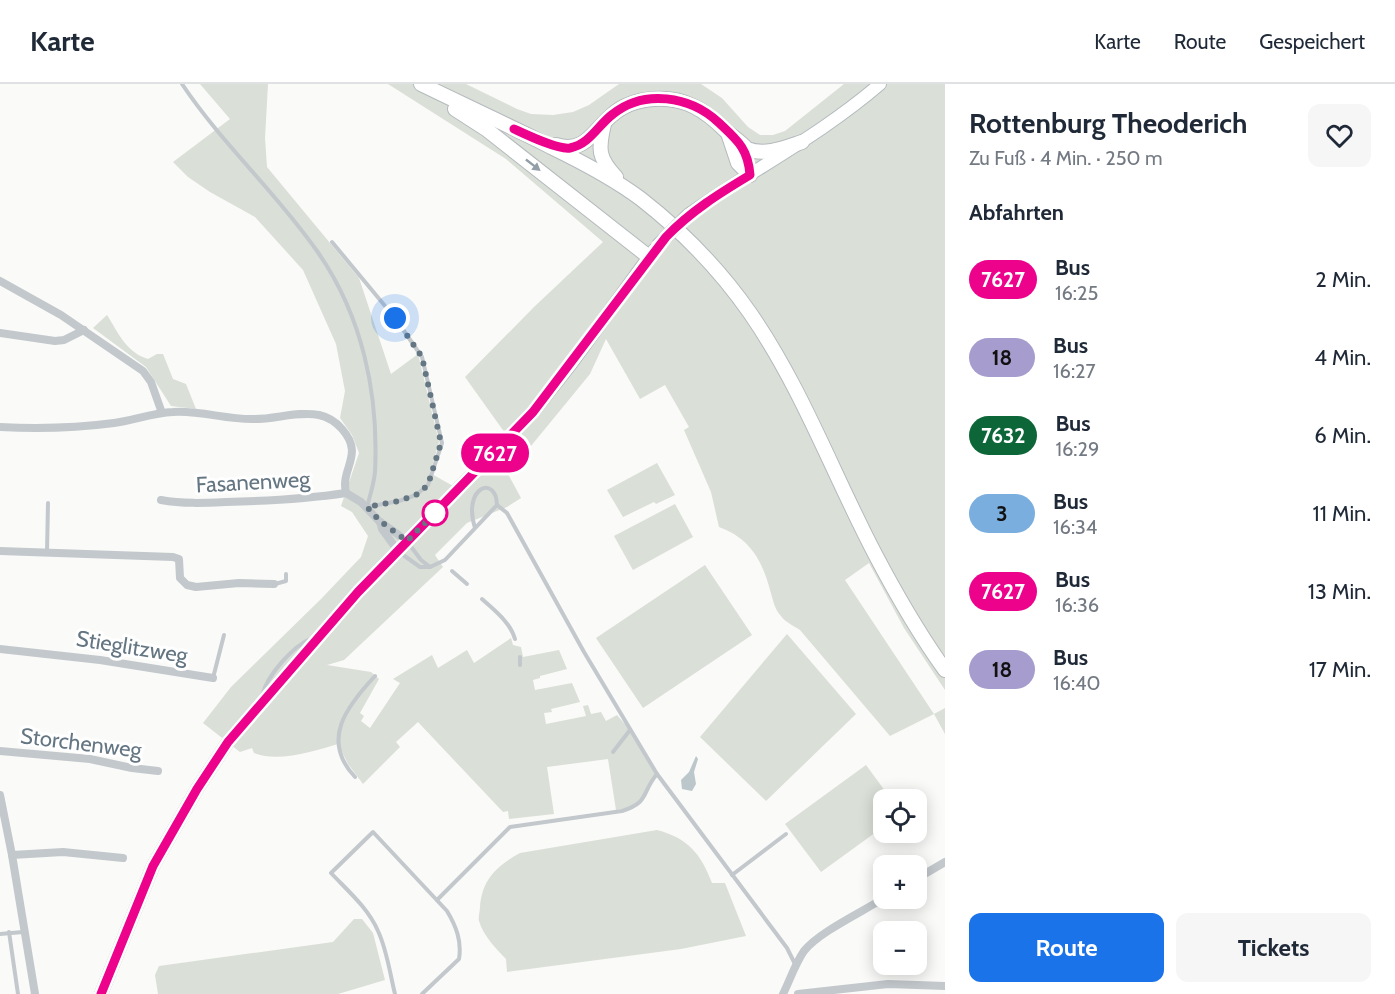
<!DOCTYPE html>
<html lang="de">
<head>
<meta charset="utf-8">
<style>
  :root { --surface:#fff; --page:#f6f6f7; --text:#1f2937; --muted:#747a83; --line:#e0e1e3; --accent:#1a73e8 }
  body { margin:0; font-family:Cabin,sans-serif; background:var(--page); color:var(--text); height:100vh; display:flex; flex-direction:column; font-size:22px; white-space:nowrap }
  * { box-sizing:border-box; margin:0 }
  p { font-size:20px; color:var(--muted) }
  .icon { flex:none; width:33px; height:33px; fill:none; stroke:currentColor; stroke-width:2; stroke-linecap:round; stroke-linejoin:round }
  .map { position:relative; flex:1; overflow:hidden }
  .side { display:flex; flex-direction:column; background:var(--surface); width:450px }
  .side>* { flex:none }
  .badge { padding:0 12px; border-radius:20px; font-size:21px; line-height:39px }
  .controls { position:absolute; left:873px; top:705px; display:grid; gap:12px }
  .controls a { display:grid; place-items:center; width:54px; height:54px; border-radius:12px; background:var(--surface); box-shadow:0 3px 15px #0003; font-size:30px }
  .you { position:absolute; width:30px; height:30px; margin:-15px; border:4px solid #fff; border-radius:50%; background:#1a73e8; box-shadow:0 0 0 9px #1a73e833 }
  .map>.badge { position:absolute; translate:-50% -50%; box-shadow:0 0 0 3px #fff }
  h2 { padding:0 24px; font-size:22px; line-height:54px }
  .round { display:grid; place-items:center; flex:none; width:63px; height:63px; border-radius:12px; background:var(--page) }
  .summary { display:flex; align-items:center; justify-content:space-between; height:102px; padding:0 24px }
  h1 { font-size:28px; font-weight:700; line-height:45px }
  .primary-button { display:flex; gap:12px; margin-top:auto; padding:12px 24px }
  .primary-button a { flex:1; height:69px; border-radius:12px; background:var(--accent); color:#fff; font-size:24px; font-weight:700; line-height:69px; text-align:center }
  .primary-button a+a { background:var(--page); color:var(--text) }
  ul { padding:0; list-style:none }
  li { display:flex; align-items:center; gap:18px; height:78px; padding:0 24px }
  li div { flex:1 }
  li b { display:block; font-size:22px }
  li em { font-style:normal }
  li .badge { min-width:66px; font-weight:700; text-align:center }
  header { display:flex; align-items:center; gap:36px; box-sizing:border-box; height:84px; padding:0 30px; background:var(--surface); border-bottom:2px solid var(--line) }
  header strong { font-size:28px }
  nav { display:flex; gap:33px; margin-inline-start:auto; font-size:21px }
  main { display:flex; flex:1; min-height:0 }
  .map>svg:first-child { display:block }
  .green { fill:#dadfd7 }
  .water { fill:#bbc7cb }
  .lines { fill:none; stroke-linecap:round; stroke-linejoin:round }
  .secondary-casing { stroke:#b3babf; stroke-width:14 }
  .primary-casing { stroke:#b5babe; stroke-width:16 }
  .lane { stroke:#c3c8cc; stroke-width:4 }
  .street { stroke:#c3c8cc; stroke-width:8 }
  .secondary { stroke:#fff; stroke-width:12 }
  .primary { stroke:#fff; stroke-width:14 }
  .secondary-bridge-casing { stroke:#b3babf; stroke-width:14; stroke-linecap:butt }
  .secondary-bridge { stroke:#fff; stroke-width:12 }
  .oneway { fill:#939fa8 }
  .line-casing { stroke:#fff; stroke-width:14 }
  .line { stroke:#ed028c; stroke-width:9 }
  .walk { stroke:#657683; stroke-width:6; stroke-dasharray:0 10.8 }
  .stop-dot { fill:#fff; stroke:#ed028c; stroke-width:3 }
  .labels { text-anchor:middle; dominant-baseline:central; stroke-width:6; stroke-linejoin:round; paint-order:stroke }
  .street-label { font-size:22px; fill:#657683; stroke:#fff }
</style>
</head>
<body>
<header>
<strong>Karte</strong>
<nav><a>Karte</a><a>Route</a><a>Gespeichert</a></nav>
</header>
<main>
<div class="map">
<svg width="945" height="910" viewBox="0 0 945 910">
  <rect width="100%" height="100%" fill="#fafaf8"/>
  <!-- green -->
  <g class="green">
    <path d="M200,0H268L265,54L267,83L359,194L391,290L418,270L439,358L430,389L453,402L505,349L465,293L534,223L603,158L506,75L388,0H466L517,25L531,30L553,31L573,28L589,21L619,0H701L722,14L748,43L760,51H773L785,47L844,0H945V606L904,544L869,479L845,496L934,630L945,624V650L934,630L890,652L800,546C794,542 785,538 781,532C774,525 773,515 770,506C762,475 749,454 719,443L711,408L684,346L689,343L665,301L640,315L606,255L590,290L508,390L521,414L507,423L467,439L435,471L443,483L344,576L327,581L371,588L379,595L360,629L364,632L361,637L370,644L400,599L393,595L432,571L438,584L467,566L474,579L511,554L513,561L521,563L523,573L559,566L567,585L540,592V594L533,596L535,606L572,599L580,618L551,625L552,628L544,629L546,640L586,632L583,622L588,621L591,630L601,628L606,637L617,631L630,646L657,690L646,710L635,723L616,726L608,675L547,683L554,730L509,735L508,727L503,728L418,638L396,658L400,663L363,700L348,680L338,660C314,667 279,679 254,669L252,664L240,668L203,639L231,603L321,515L361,473L368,452L352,428L341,422L359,369L352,351L340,334L345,307L336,260L303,186L255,133L210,108L188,93L173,78L230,35Z"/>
    <path d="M107,231C119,250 126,268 148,275L157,270H163L173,295L186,300L196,325L171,322L146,283L93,244Z"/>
    <path d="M657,379L675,411L656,420L654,418L623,433L607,406Z"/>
    <path d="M675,420L693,453L633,486L614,452Z"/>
    <path d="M705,481L752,551L643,624L596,554Z"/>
    <path d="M787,550L856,630L766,717L700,653Z"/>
    <path d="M866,681L891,715L884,716L883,743L821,788L785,740Z"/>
    <path d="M657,746C688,754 701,770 712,799H725L746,852L681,865L507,888L506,875C496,865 483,851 479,837C478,833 480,827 480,823C482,796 496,782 520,769Z"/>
    <path d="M354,835H362L373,849L385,896L338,910H158L155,891L159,882L333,858Z"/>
  </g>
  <!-- water -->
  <path class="water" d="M696,672L698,675L694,688L696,700L692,707L682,705L681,696L689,688Z"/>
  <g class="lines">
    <!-- secondary casing -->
    <g class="secondary-casing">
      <g id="secondary">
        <path d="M688,131C752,86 821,51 880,0"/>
        <path d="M101,910L153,782L197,705L228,658L358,508L533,328L571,280L654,166"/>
      </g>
    </g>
    <!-- primary casing -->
    <g class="primary-casing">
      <g id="primary">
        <path d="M421,0C464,21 508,41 551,63C582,78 613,94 641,115C682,147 720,186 750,229C802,304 833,390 875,470C896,510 919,550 945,586"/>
        <path d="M455,25L486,45L649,173"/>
        <path d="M604,40C598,65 598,74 616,93"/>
        <path d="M728,49L738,79L750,91"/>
        <path d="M556,61C585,70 593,47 612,31C623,21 639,16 654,15C685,13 705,26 726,47C733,53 741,58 747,65C765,72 784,64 802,58"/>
      </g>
    </g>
    <!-- lane -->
    <g class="lane">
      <path d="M182,0C222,60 276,108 317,167C362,231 379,309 375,388C374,399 370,412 367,423L399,417L416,411L428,401L442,359L422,273L395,234L332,158"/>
      <path d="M497,421L507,429L584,568L657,690L787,864L795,880"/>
      <path d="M409,460L421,476L430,483"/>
      <path d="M47,468L48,419"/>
      <path d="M399,468L420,483H430L445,476L497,421C496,390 462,403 475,444"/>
      <path d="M452,487L467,500"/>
      <path d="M275,500L286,497V490"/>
      <path d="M482,515C495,527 510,538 515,555"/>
      <path d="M520,581V573"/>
      <path d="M213,594L224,551"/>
      <path d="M262,612C267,591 293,562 312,554"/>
      <path d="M613,668L630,646"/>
      <path d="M355,693C320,656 347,622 375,592"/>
      <path d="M732,791L786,750"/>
      <path d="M437,816L510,743L622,727C650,718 641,709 657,690"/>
      <path d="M9,848L18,910"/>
      <path d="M0,850L23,848"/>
      <path d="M395,910C390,890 387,866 378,847C368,824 348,807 331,789L373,748L447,827C456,842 462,857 459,875L422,910"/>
    </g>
    <!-- street -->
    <g class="street">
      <path d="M0,197L61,231L143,287L151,298L162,329"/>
      <path d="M0,249L55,257L64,256L84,246"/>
      <path d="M0,343C39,345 76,344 114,339C134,336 153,329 173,328C200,326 227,336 255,335C276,335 298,327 319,331C328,333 336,338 342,345C365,371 340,384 346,409L361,418L379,437L407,457"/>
      <path d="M161,416C183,420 204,419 226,418C266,417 306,415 346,409"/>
      <path d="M380,438L382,445L398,467"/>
      <path d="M0,467L173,473L179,475L180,494L187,501L196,503L239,499L274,500"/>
      <path d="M0,565L100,576L213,594"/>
      <path d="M0,667L90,675L132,684L158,687"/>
      <path d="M0,711L12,771L35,910"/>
      <path d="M12,771L63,768L123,774"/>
      <path d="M916,795L945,778"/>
      <path d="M783,910C790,896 795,880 804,867C819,848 862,828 884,814"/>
      <path d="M798,910L888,900L945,902"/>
    </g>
    <!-- secondary -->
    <use href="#secondary" class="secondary"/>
    <!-- primary -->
    <use href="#primary" class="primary"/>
    <!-- secondary-bridge casing -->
    <g class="secondary-bridge-casing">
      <path id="secondary-bridge" d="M657,162L688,131"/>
    </g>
    <!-- secondary-bridge -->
    <use href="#secondary-bridge" class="secondary-bridge"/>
  </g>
  <!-- one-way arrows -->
  <defs><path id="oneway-solid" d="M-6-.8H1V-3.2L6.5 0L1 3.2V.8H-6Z" transform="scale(1.5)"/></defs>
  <use class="oneway" href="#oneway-solid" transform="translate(533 81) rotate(38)"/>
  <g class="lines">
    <!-- line casing -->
    <g class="line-casing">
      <path id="line" d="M101,910L153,782L197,705L228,658L358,508L533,328L666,153C691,127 720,109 750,91C748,64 737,56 718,38C690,12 644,5 613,30C598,41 590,60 570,64C558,66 527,51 514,45"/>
    </g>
    <!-- line -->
    <use href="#line" class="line"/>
    <!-- walk -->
    <path class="walk" d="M395,234L422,273L441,359L428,401L416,411L399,417L367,423L380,437L407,457L435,429"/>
  </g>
  <!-- markers -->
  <circle class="stop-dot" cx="435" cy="429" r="12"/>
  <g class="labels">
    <!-- street labels -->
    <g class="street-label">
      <text transform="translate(253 398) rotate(-3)">Fasanenweg</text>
      <text transform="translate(132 563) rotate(9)">Stieglitzweg</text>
      <text transform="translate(81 659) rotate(7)">Storchenweg</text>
    </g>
  </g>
</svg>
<div class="controls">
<a><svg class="icon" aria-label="locate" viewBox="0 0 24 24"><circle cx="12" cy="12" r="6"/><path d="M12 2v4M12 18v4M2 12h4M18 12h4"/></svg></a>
<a>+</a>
<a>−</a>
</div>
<div class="you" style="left:395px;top:234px"></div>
<b class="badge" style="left:495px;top:369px;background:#ed028c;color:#fff">7627</b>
</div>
<section class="side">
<div class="summary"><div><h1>Rottenburg Theoderich</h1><p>Zu Fuß · 4 Min. · 250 m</p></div><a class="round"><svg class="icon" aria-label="heart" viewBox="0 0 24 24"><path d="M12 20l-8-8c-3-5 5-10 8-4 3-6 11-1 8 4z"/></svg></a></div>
<h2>Abfahrten</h2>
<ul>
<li><span class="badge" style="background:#ed028c;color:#fff">7627</span><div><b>Bus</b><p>16:25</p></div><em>2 Min.</em></li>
<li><span class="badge" style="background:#a69ccd;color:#111">18</span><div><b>Bus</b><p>16:27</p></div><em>4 Min.</em></li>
<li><span class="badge" style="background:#0c6638;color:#fff">7632</span><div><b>Bus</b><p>16:29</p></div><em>6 Min.</em></li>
<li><span class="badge" style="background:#79aede;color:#111">3</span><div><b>Bus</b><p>16:34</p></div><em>11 Min.</em></li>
<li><span class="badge" style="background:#ed028c;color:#fff">7627</span><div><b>Bus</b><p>16:36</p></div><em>13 Min.</em></li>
<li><span class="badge" style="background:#a69ccd;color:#111">18</span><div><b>Bus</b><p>16:40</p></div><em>17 Min.</em></li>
</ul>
<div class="primary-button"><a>Route</a><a>Tickets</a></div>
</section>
</main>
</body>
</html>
